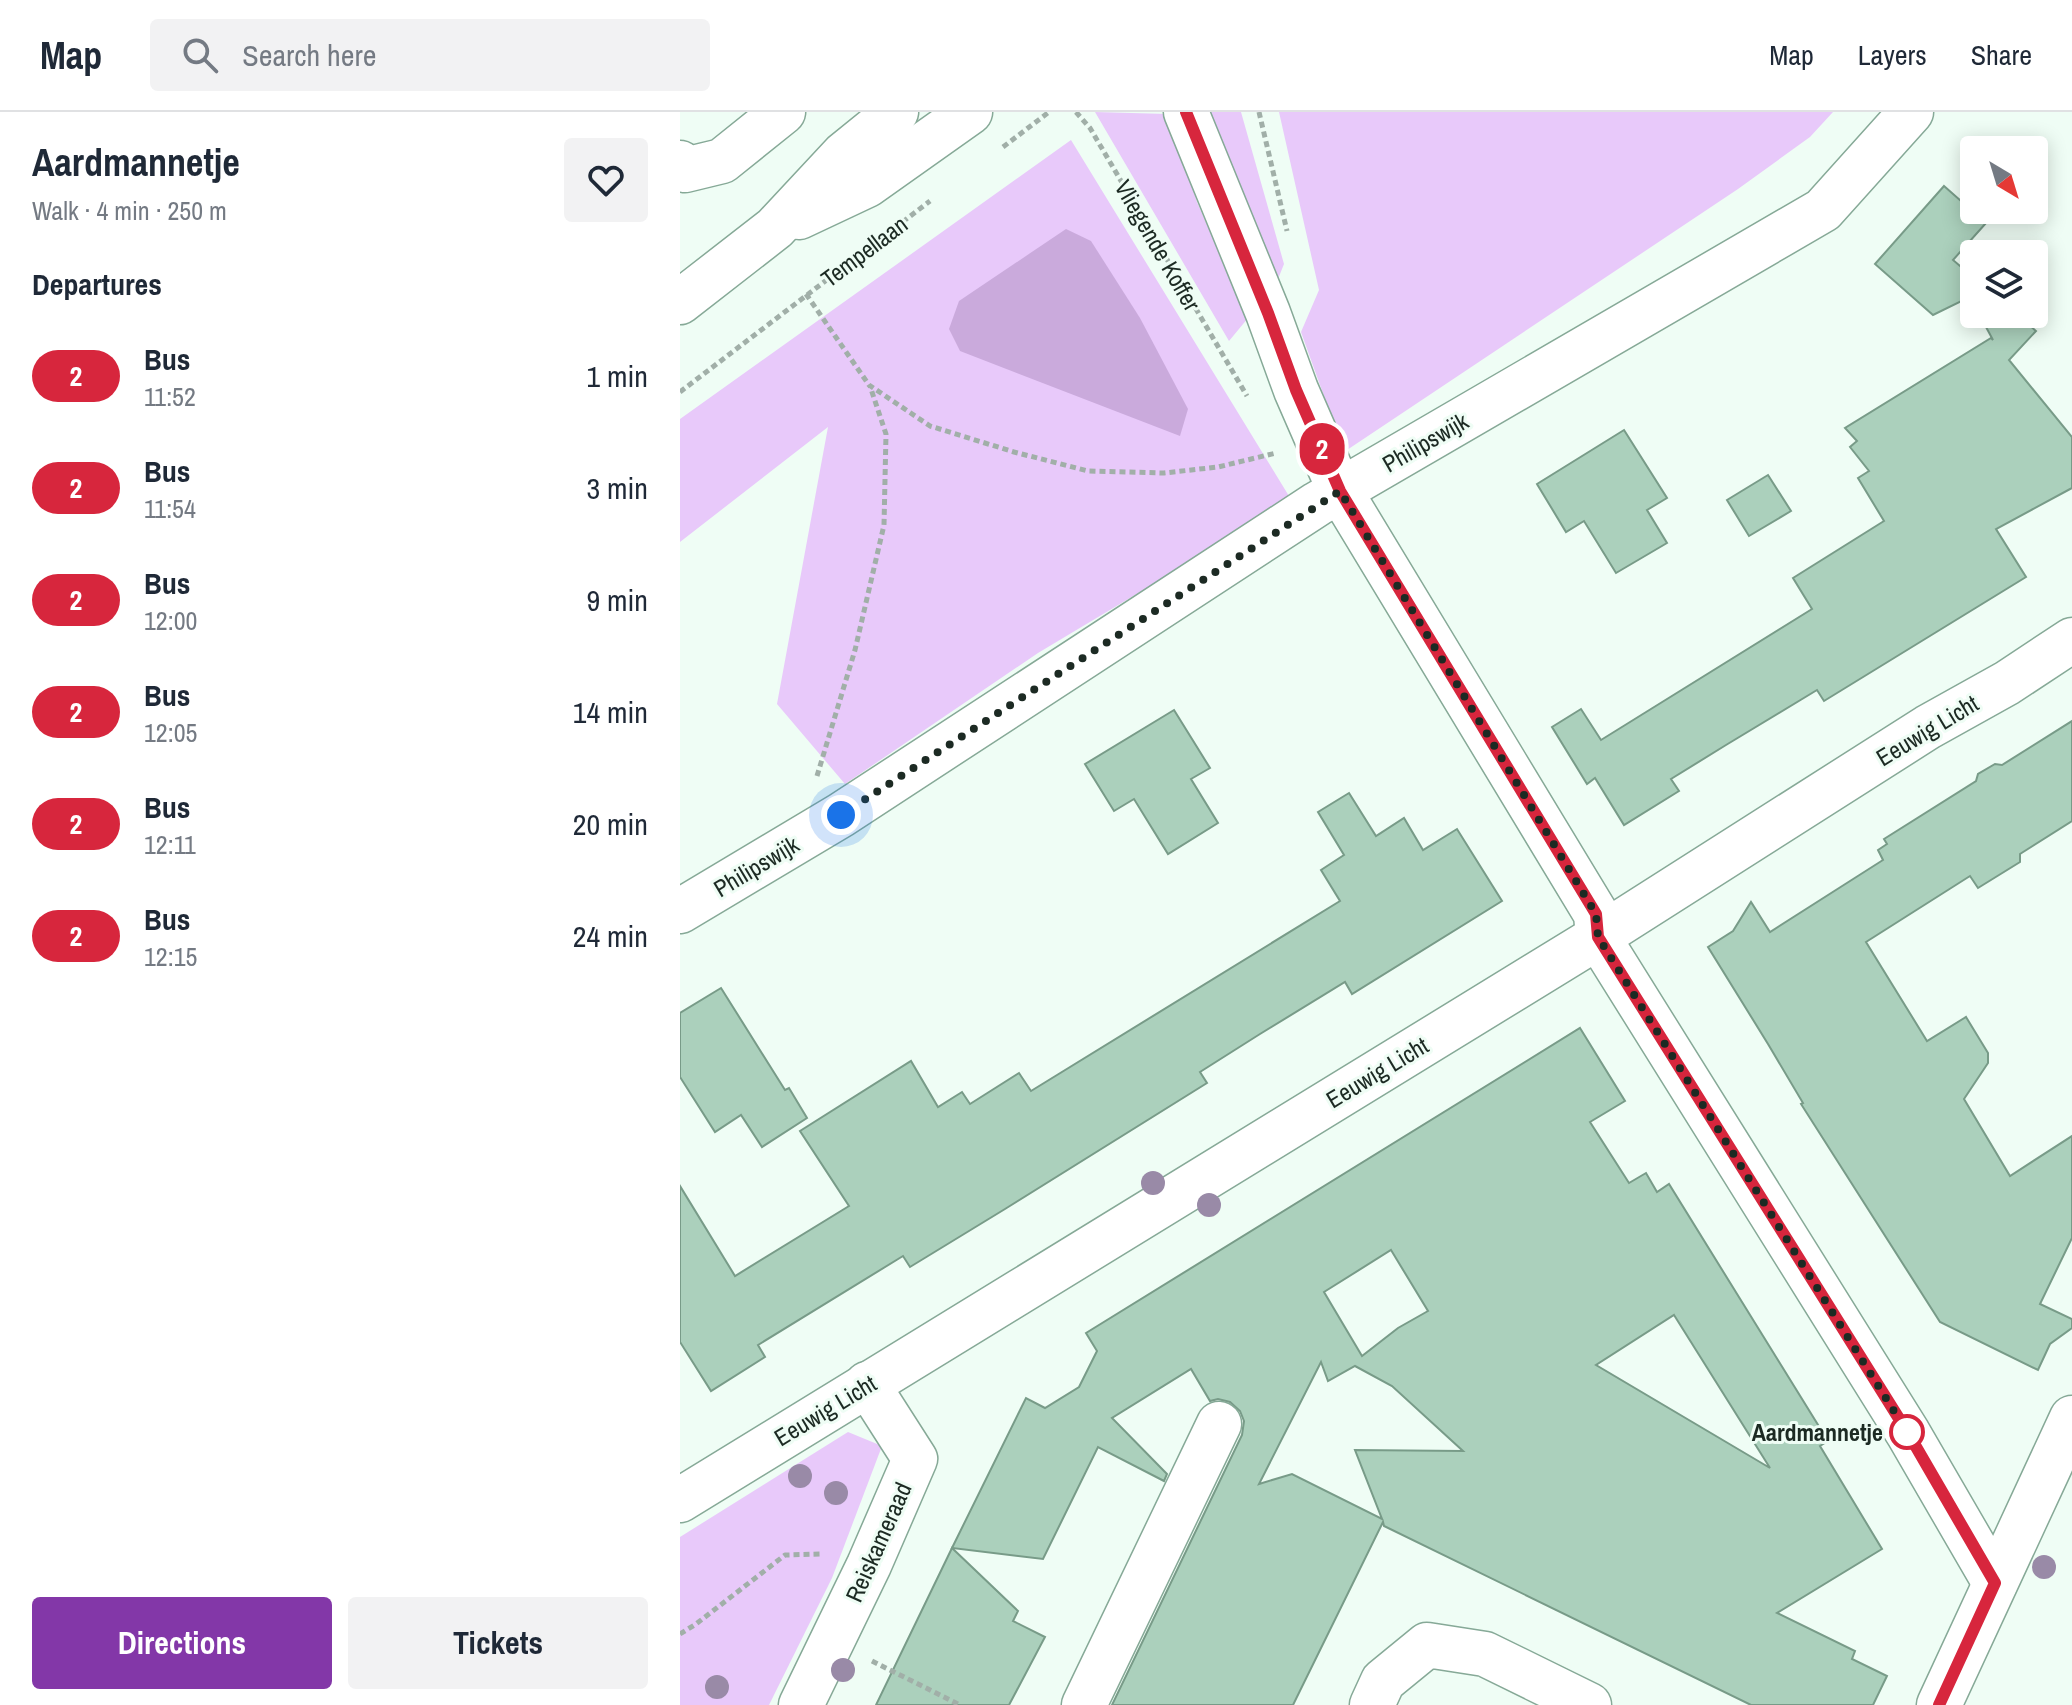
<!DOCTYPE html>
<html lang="en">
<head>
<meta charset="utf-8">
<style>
  :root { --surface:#fff; --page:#f2f2f3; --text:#1f2937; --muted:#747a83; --line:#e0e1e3; --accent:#8337a8 }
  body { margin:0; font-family:"Archivo Narrow",sans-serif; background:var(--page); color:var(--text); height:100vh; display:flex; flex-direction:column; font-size:30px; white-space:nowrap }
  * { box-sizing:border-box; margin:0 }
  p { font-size:26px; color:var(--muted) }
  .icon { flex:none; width:44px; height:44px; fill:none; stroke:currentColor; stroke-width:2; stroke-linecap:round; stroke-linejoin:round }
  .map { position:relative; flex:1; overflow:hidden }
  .details { display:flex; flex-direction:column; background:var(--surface); width:680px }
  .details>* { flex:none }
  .badge { padding:0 16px; border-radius:26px; font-size:28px; line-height:52px }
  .needle { width:52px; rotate:142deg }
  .controls { position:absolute; left:1280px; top:24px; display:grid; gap:16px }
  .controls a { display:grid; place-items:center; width:88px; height:88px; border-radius:8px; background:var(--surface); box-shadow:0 4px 20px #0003; font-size:40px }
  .you { position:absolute; width:40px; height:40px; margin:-20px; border:6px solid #fff; border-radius:50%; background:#1a73e8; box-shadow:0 0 0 12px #1a73e833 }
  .map>.badge { position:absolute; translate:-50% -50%; box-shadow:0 0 0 4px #fff }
  h2 { padding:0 32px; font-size:30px; line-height:72px }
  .round { display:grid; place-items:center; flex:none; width:84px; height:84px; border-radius:8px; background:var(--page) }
  .summary { display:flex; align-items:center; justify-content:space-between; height:136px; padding:0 32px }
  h1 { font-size:38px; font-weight:800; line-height:60px }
  .button { display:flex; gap:16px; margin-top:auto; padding:16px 32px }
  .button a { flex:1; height:92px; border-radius:8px; background:var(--accent); color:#fff; font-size:32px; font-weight:800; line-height:92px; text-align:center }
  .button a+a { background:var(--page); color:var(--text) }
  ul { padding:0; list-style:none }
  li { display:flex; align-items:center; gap:24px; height:112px; padding:0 32px }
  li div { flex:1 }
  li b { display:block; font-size:30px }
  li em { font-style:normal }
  li .badge { min-width:88px; font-weight:700; text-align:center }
  header { display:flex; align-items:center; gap:48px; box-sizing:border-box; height:112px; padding:0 40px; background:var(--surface); border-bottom:2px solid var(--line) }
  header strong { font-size:38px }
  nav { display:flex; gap:44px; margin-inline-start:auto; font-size:28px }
  .search { width:560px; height:72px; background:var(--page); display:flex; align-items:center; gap:20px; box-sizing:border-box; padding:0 28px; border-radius:8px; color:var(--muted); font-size:30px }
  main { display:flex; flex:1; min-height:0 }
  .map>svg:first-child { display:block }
  .green { fill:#e8c9fa }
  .water { fill:#caaadc }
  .building { fill:#abd0bc; stroke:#789b88; stroke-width:2; fill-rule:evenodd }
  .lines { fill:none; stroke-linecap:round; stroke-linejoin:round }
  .minor-casing { stroke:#86a997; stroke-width:47 }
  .major-casing { stroke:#86a997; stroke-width:47 }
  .path { stroke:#a1afa8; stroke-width:5; stroke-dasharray:6 4; stroke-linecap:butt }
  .minor { stroke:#fff; stroke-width:44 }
  .major { stroke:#fff; stroke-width:44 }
  .tree { fill:#998aa7 }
  .line-casing { stroke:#fff; stroke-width:18 }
  .line { stroke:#d7263d; stroke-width:12 }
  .walk { stroke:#1c2a23; stroke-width:8; stroke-dasharray:0 14.4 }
  .stop-dot { fill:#fff; stroke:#d7263d; stroke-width:4 }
  .labels { text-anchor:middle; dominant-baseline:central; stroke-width:6; stroke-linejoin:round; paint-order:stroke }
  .street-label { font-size:24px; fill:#1c2a23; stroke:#effdf5 }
  .stop-label { font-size:24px; font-weight:bold; fill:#1c2a23; stroke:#effdf5; text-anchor:end }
</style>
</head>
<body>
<header>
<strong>Map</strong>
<div class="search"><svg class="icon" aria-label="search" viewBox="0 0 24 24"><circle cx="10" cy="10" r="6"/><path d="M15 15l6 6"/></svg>Search here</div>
<nav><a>Map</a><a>Layers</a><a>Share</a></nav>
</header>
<main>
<section class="details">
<div class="summary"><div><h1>Aardmannetje</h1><p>Walk · 4 min · 250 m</p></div><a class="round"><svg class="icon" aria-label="heart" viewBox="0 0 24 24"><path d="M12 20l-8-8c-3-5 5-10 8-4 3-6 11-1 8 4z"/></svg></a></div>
<h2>Departures</h2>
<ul>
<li><span class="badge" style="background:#d7263d;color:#fff">2</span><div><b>Bus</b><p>11:52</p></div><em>1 min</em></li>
<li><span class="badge" style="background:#d7263d;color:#fff">2</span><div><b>Bus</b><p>11:54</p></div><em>3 min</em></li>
<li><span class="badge" style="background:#d7263d;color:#fff">2</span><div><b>Bus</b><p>12:00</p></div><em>9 min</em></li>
<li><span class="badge" style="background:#d7263d;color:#fff">2</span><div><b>Bus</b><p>12:05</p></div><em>14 min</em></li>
<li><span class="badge" style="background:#d7263d;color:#fff">2</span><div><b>Bus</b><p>12:11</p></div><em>20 min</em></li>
<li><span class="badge" style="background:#d7263d;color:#fff">2</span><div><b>Bus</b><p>12:15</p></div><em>24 min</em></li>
</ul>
<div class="button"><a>Directions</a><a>Tickets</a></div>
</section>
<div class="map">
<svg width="1392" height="1593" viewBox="0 0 1392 1593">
  <rect width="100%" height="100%" fill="#effdf5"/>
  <!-- green -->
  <g class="green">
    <path d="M415,0L488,2L517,90L542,147L564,170L573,200L549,229Z"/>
    <path d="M525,0H561L604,152L596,172L566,88Z"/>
    <path d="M599,0H1153L1130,25L1058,77L664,340L621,220L639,178Z"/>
    <path d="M391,28L612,389L358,541L165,672L97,592L148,315L0,430V307Z"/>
    <path d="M168,1320L202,1334L152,1466L89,1593H0V1425Z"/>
  </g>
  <!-- water -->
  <path class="water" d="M386,117L411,129L460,206L508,297L500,324L280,239L269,217L279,189Z"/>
  <!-- building -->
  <g class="building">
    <path d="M1264,74L1306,111L1273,148L1294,166V183L1253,203L1195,152Z"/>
    <path d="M1299,202H1336L1356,219L1329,248L1392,325V376L1316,417L1346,465L1144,589L1137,578L1046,633L991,667L999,679L944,713L915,666L907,672L872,615L901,597L921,628L1132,497L1113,466L1204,409L1178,366L1189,359L1170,335L1177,329L1165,316L1311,226L1313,228Z"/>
    <path d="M944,318L987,386L967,398L987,431L936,461L904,409L886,420L857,372Z"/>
    <path d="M1088,363L1111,399L1069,424L1047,388Z"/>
    <path d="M494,598L530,656L511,667L538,711L488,742L454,687L434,699L405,652Z"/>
    <path d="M1392,609V709L1340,742V750L1298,776L1290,764L1186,830L1247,929L1286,905L1308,941V951L1284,987L1330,1064L1392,1024V1126L1360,1192L1392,1207V1216L1370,1232L1358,1258L1260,1210L1121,992L1123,991L1088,932L1028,835L1053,819L1071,790L1090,820L1203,748L1198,738L1207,732L1204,727L1296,669L1298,662L1315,652L1322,653Z"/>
    <path d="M669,681L696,724L724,706L743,738L777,717L822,789L672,882L665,870L580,922L520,960L527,971L325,1097L230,1155L223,1144L78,1233L85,1245L31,1279L0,1230V1074L55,1164L169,1094L120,1019L231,949L258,995L282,980L290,992L339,961L351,979L660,789L641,758L664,743L638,700Z"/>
    <path d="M41,876L105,978L109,976L127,1006L82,1035L61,1003L35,1020L0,965V901Z"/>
    <path d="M900,916L945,989L910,1010L949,1071L966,1061L977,1080L989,1072L1148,1329L1140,1334L1202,1437L1097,1501L1175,1539L1172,1547L1207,1564L1193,1593H1071L704,1414L703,1410L613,1593H432L562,1323L564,1309L560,1299L550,1290L538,1287L530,1289L511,1257L432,1306L487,1362L484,1369L418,1335L363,1447L272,1436L346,1286L365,1296L399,1275L417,1239L406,1221ZM711,1138L748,1199L718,1216L682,1244L644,1180ZM994,1203L1090,1356L916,1253ZM641,1250L648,1269L675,1254L712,1274L783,1339L675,1338L702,1407L612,1362L579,1372Z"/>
    <path d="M272,1436L338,1499L333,1509L365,1525L329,1593H196Z"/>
  </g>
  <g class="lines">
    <!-- minor casing -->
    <g class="minor-casing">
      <g id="minor">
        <path d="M506,0L588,201L616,278L660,379L916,802L918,825L1228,1321L1315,1471"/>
        <path d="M0,51L5,58L42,49L103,0"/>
        <path d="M0,799L161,703L637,392L1143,98L1231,0"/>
        <path d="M0,1388L918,825L1248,615L1327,571L1392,528"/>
        <path d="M121,1593L189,1453L235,1347L187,1272"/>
        <path d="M404,1593L539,1312"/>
        <path d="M692,1593L703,1569L747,1533L805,1542L909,1593"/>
        <path d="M1259,1593L1392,1306"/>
      </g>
    </g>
    <!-- major casing -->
    <g class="major-casing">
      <g id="major">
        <path d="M119,105L187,73L290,0"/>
        <path d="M0,190L95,116L164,42L216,0"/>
      </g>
    </g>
    <!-- path -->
    <g class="path">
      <path d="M396,0L410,16L567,284"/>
      <path d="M579,0L607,119"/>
      <path d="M323,35L369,0"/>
      <path d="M126,182L189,273L250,314L334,340L408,359L484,361L538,355L596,341"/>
      <path d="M0,280L250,89"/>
      <path d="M137,664L175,538L204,413L206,322L190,274"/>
      <path d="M0,1522L16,1512L105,1443L142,1442"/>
      <path d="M192,1549L280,1593"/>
    </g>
    <!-- minor -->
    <use href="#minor" class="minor"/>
    <!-- major -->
    <use href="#major" class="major"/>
  </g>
  <!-- trees -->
  <g class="tree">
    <circle cx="473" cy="1071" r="12"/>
    <circle cx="529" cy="1093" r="12"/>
    <circle cx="120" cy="1364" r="12"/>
    <circle cx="156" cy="1381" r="12"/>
    <circle cx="1364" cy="1455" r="12"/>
    <circle cx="163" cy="1558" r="12"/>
    <circle cx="37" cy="1575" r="12"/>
  </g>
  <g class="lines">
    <!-- line casing -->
    <g class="line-casing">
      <path id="line" d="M506,0L588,201L616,278L660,379L916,802L918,825L1228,1321L1315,1471L1259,1593"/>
    </g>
    <!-- line -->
    <use href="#line" class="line"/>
    <!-- walk -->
    <path class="walk" d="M161,703L660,379L916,802L918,825L1227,1320"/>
  </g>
  <!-- markers -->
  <circle class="stop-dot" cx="1227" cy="1320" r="16"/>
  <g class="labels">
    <!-- street labels -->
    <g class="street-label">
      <text transform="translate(478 133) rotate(60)">Vliegende Koffer</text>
      <text transform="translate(184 139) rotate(-37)">Tempellaan</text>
      <text transform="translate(745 330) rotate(-30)">Philipswijk</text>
      <text transform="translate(1247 618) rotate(-31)">Eeuwig Licht</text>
      <text transform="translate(76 754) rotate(-31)">Philipswijk</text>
      <text transform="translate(697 960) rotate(-31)">Eeuwig Licht</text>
      <text transform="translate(145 1298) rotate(-31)">Eeuwig Licht</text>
      <text transform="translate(198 1430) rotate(-66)">Reiskameraad</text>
    </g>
    <!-- stop labels -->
    <g class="stop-label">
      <text x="1203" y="1320">Aardmannetje</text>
    </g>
  </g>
</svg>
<div class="controls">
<a><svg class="needle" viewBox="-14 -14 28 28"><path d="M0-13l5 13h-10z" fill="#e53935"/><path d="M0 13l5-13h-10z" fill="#747a83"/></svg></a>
<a><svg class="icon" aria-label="layers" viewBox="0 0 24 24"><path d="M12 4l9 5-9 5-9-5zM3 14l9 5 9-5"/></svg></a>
</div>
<div class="you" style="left:161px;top:703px"></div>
<b class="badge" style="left:642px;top:337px;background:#d7263d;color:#fff">2</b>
</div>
</main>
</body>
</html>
